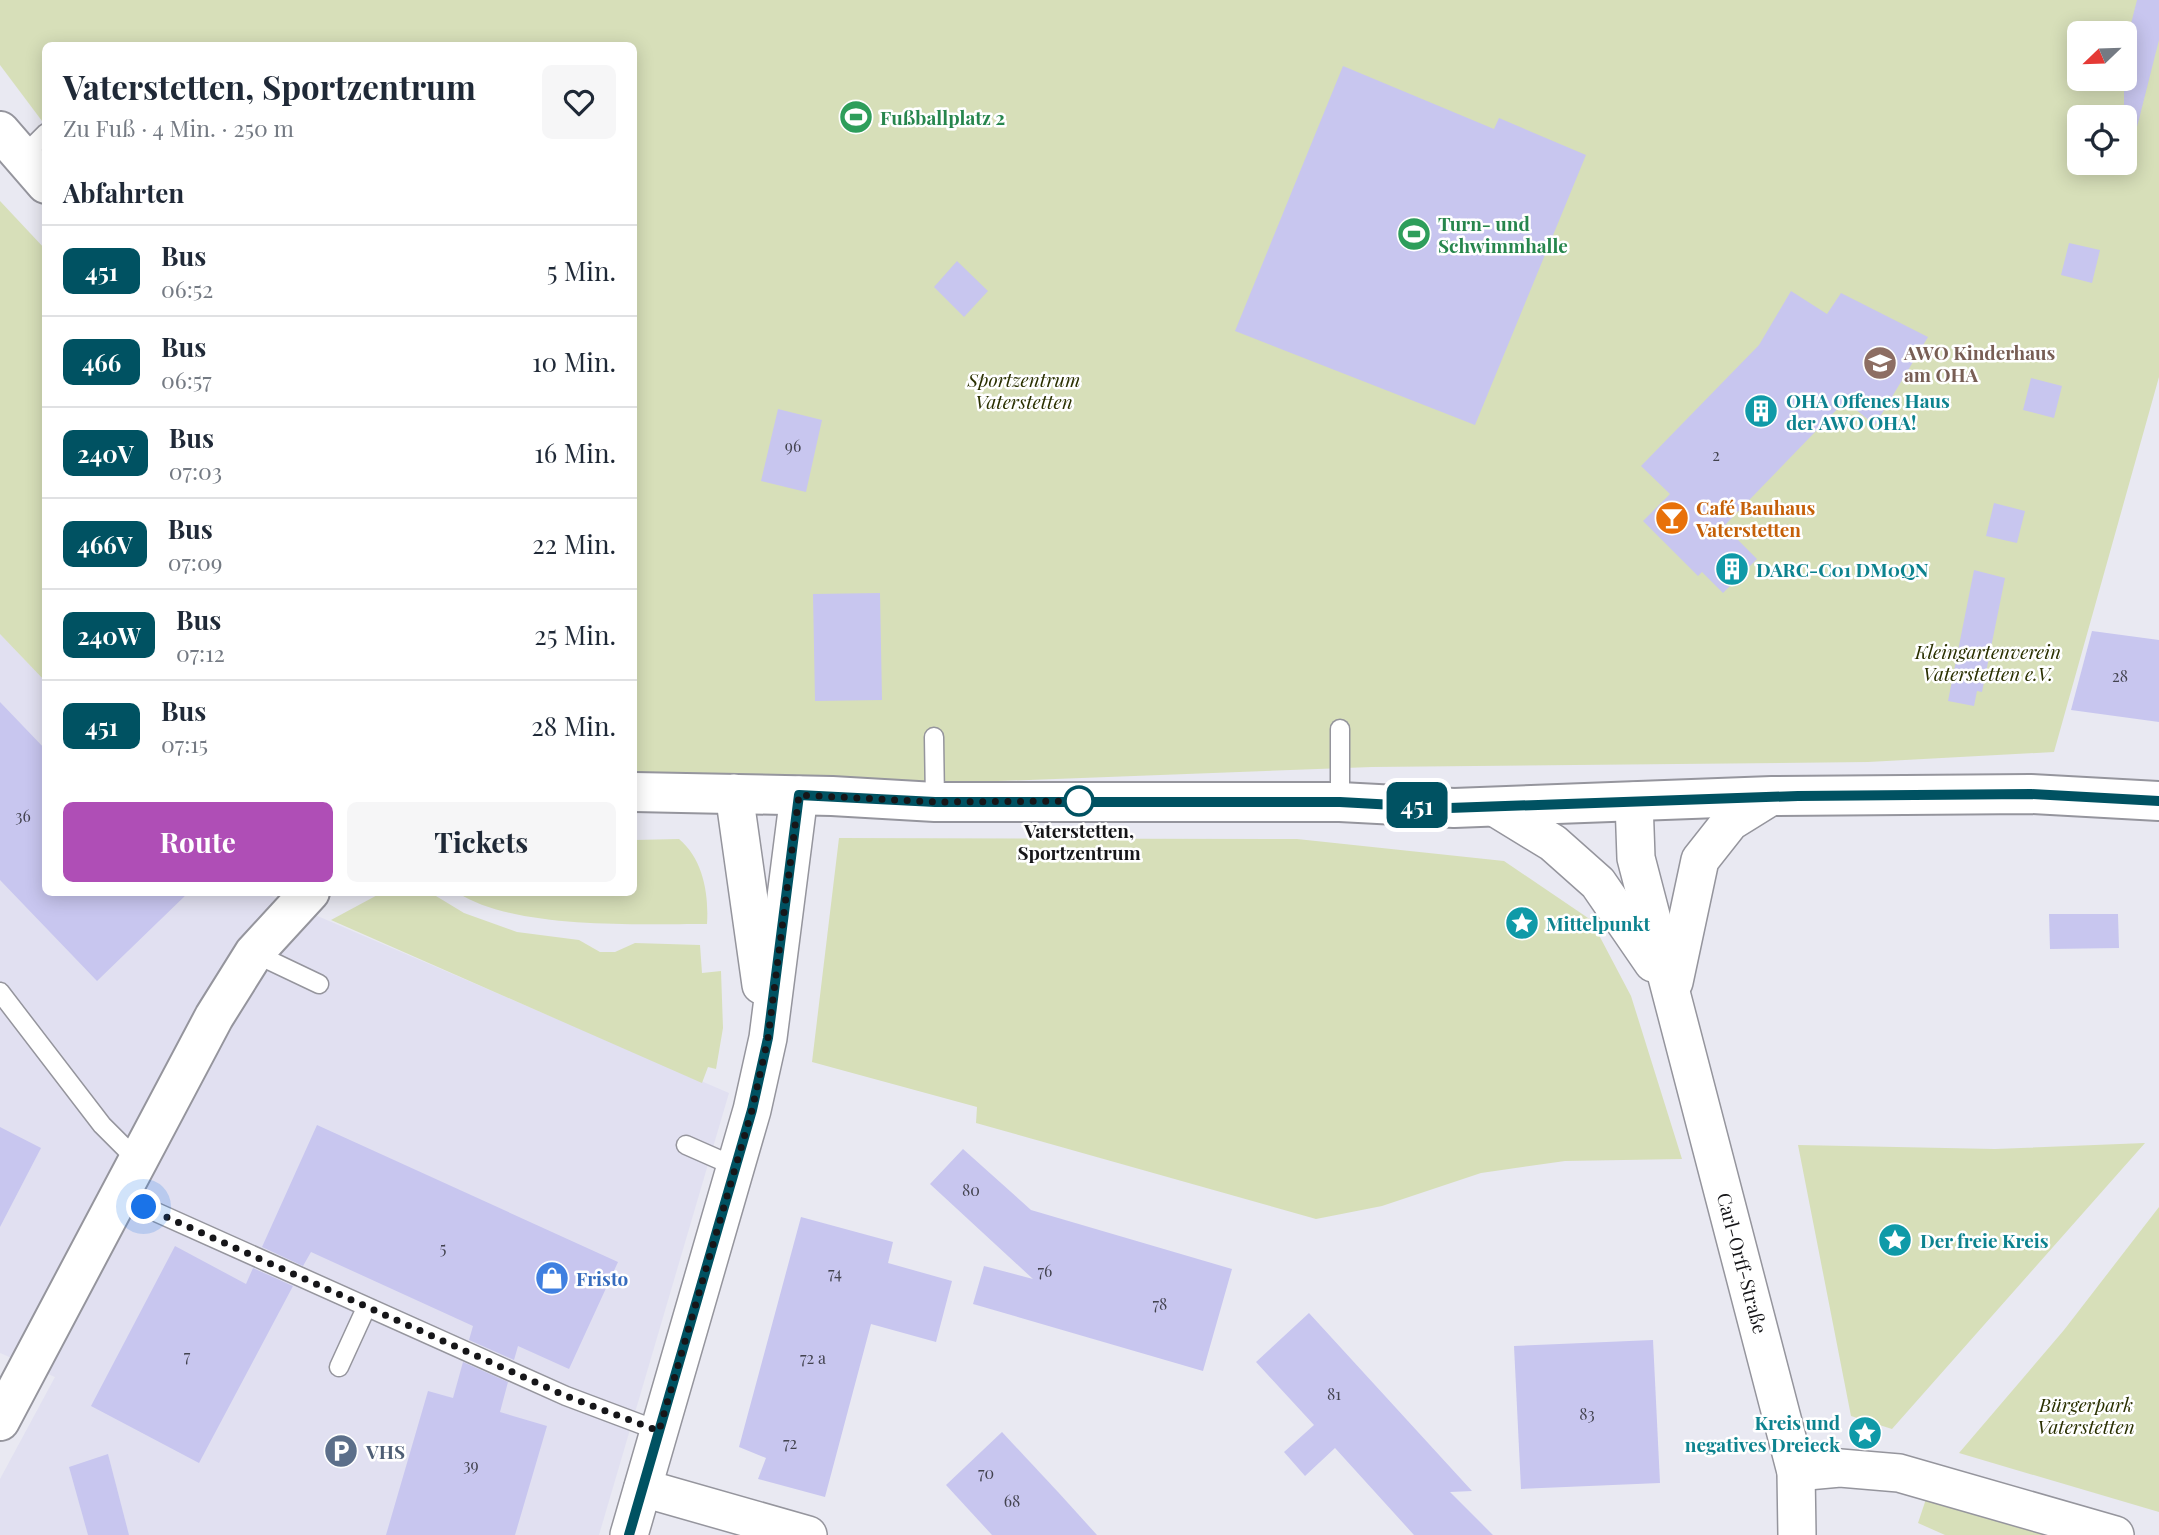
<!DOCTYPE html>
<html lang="de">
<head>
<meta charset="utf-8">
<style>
  :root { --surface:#fff; --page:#f6f6f7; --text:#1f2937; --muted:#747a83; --line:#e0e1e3; --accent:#af4eb6 }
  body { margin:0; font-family:"Playfair Display",serif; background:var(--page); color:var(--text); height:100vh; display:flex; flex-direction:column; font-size:26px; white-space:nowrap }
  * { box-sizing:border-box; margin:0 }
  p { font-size:23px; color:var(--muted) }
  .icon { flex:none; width:38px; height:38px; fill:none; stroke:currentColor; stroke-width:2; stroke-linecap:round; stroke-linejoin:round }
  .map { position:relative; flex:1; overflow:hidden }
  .details { position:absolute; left:42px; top:42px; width:595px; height:854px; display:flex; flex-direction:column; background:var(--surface); border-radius:10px; box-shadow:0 4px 18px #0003 }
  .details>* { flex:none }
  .badge { padding:0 14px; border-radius:10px; font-size:24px; line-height:46px }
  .needle { width:46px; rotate:247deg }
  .fabs { position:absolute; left:2067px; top:21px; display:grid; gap:14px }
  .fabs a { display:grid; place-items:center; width:70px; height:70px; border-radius:10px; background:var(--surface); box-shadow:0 4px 18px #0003; font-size:35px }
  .you { position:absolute; width:35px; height:35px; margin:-18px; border:5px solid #fff; border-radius:50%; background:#1a73e8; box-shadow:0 0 0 10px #1a73e833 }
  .map>.badge { position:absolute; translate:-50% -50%; box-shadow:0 0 0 4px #fff }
  h2 { padding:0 21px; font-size:26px; line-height:63px }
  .round { display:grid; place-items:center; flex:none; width:74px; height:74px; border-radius:10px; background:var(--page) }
  .summary { display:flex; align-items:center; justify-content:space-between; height:119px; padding:0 21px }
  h1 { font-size:33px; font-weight:700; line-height:52px }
  .action { display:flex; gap:14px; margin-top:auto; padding:14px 21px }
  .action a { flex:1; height:80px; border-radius:10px; background:var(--accent); color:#fff; font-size:28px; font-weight:700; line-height:80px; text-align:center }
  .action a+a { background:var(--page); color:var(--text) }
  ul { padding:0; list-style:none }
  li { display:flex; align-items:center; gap:21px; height:91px; padding:0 21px; border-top:2px solid var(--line) }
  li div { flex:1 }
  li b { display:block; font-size:26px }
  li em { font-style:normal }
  li .badge { min-width:77px; font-weight:700; text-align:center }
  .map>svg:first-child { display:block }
  .built { fill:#e1e0f1 }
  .green { fill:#d7dfb9; fill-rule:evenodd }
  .building { fill:#c8c6ef }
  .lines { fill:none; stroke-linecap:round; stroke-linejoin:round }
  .service-casing { stroke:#95959d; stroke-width:21 }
  .minor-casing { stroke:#95959d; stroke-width:40 }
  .tertiary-casing { stroke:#95959d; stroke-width:42 }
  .service { stroke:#fff; stroke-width:18 }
  .minor { stroke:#fff; stroke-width:37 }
  .tertiary { stroke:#fff; stroke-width:38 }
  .line-casing { stroke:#fff; stroke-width:16 }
  .line { stroke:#005262; stroke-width:10 }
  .walk { stroke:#161619; stroke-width:7; stroke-dasharray:0 12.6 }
  .stop-dot { fill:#fff; stroke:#005262; stroke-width:3.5 }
  .labels { text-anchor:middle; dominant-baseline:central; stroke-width:5; stroke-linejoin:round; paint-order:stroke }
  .number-label { font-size:16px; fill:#42424e }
  .leisure-label { font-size:19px; font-weight:bold; fill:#27864d; stroke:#fff; text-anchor:start }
  .education-label { font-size:19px; font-weight:bold; fill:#785e54; stroke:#fff; text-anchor:start }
  .park-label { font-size:19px; font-style:italic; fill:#2a3000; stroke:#fff }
  .culture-label { font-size:19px; font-weight:bold; fill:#0d838f; stroke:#fff; text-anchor:start }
  .food-label { font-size:19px; font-weight:bold; fill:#c56008; stroke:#fff; text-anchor:start }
  .stop-label { font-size:19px; font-weight:bold; fill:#161619; stroke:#fff }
  .street-label { font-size:19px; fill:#161619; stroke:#fff }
  .shop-label { font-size:19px; font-weight:bold; fill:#366cbe; stroke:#fff; text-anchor:start }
  .service-label { font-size:19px; font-weight:bold; fill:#4e5e75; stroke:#fff; text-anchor:start }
</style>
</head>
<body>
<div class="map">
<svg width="2159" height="1535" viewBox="0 0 2159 1535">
  <rect width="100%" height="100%" fill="#e9e9f2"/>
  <!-- built -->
  <path class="built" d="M0,634L45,681L46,892L264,893L729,1093L599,1535H0V1479L55,1377L0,1353Z"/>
  <!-- green -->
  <g class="green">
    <path d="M0,0H2159V377L2054,752L1868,762L1372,767L894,785L644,776L634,770V46H46L45,125L0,65ZM2079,33H2124V79H2079ZM2079,117H2124V163H2079Z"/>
    <path d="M0,201L45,249V681L0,634Z"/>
    <path d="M839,838L1297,839L1504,861L1591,920L1631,996L1682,1159L1565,1161L1481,1173L1382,1206L1316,1219L976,1123L977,1107L812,1062Z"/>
    <path d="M679,839C703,859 709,894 707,924C638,924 516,930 458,893L634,892V840Z"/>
    <path d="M383,892L431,893L464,913L517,932L579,940L600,952H615L635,943L700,945L702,973L721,971L723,1028L716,1069L708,1067L702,1083L331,920Z"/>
    <path d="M2145,1143L1892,1429L1851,1416L1798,1145L1995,1149Z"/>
    <path d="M2159,1207V1512L1959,1453L2064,1330Z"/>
    <path d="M1928,1493L2072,1535H1945L1918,1523Z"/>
  </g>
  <!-- building -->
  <g class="building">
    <path d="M2137,0H2159V40L2136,131L2124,129V51Z"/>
    <path d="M1343,66L1494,129L1499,118L1586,155L1475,425L1235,331Z"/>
    <path d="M2069,243L2100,250L2092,283L2061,275Z"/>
    <path d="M957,261L988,291L964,317L934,287Z"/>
    <path d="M1791,291L1827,314L1841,293L1928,337L1875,425L1845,401L1724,526L1757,559L1723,593L1702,572L1698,576L1643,521L1670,494L1641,466L1759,345Z"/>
    <path d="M2031,378L2062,386L2054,418L2023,410Z"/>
    <path d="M778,409L822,420L806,492L761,481Z"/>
    <path d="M1994,503L2025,511L2017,543L1986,536Z"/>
    <path d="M1974,570L2005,578L1982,692L1977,691L1974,706L1948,701Z"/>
    <path d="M880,593L882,700L815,701L813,594Z"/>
    <path d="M2092,631L2159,640V722L2071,710Z"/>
    <path d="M0,702L46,750V892H189L97,981L0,880Z"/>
    <path d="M2049,914H2118L2119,948L2050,949Z"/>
    <path d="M317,1125L618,1262L569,1369L518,1346L514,1360L469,1340L473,1326L311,1252L303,1266L262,1247Z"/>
    <path d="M0,1127L41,1148L0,1227Z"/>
    <path d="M963,1149L1031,1210L1232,1269L1203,1371L973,1304L984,1266L1033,1279L930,1184Z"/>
    <path d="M801,1217L893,1242L888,1263L952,1281L936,1342L871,1324L825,1497L758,1479L766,1458L739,1447Z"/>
    <path d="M175,1246L246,1284L253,1268L293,1286L199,1463L91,1406Z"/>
    <path d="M1309,1313L1472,1491L1450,1492L1493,1535H1414L1335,1448L1305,1476L1284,1452L1314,1425L1256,1362Z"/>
    <path d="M1653,1340L1660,1483L1521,1489L1514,1346Z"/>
    <path d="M463,1362L508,1382L500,1412L547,1426L515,1535H386L428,1391L453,1398Z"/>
    <path d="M1002,1432L1058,1492L1097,1535H992L946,1485Z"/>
    <path d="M108,1454L129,1535H88L69,1467Z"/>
  </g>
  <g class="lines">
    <!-- service casing -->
    <g class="service-casing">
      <g id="service">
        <path d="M21,158L46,133"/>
        <path d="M934,737L935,802"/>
        <path d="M1340,802V729"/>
        <path d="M254,953L319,984"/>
        <path d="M0,992L102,1125L138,1161"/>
        <path d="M686,1145L736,1167"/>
        <path d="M120,1196L566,1396L659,1431"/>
        <path d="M339,1367L366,1308"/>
      </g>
    </g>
    <!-- minor casing -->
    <g class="minor-casing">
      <g id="minor">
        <path d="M734,793L761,985"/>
        <path d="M1634,801L1636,858L1796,1472L1797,1535"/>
        <path d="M1494,807L1553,843L1598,883L1653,963"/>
        <path d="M1674,982L1700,860L1730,822L1772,796"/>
        <path d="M1796,1472L1840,1468L1899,1473L2115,1535"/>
        <path d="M643,1488L808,1535"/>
        <path d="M629,1535L752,1110L768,1038L799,795"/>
      </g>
    </g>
    <!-- tertiary casing -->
    <g class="tertiary-casing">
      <g id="tertiary">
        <path d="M0,131L46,184"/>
        <path d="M634,792L832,796L935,802H1340L1454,808L1772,796L2031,794L2159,801"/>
        <path d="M0,1421L214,1017L254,953L310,892"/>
      </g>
    </g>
    <!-- service -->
    <use href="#service" class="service"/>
    <!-- minor -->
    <use href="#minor" class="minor"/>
    <!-- tertiary -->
    <use href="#tertiary" class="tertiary"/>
  </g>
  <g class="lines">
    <!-- line casing -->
    <g class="line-casing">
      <path id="line" d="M629,1535L752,1110L768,1038L799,795L935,802H1340L1449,808L1798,796L2031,794L2159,801"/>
    </g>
    <!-- line -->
    <use href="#line" class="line"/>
    <!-- walk -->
    <path class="walk" d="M144,1207L566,1396L659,1431L752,1110L768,1038L799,795L935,802L1079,801"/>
  </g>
  <!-- icons -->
  <defs>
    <g id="stadium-disc" transform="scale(1.75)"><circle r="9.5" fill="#2e9e5b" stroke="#fff"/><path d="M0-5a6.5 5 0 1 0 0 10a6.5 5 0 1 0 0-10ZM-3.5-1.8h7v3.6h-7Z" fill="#fff"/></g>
    <g id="school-disc" transform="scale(1.75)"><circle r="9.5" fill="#8d6e63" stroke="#fff"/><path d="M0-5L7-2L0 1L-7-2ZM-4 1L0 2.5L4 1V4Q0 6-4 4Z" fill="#fff"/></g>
    <g id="building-disc" transform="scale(1.75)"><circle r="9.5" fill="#0f9aa8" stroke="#fff"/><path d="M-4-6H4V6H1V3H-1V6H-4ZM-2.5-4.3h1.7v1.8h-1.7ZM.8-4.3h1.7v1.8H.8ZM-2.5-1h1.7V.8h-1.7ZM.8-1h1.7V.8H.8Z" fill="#fff"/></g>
    <g id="bar-disc" transform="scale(1.75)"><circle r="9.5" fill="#e8710a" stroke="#fff"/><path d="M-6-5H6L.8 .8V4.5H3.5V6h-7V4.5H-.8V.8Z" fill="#fff"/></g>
    <g id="sight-disc" transform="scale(1.75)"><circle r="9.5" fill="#0f9aa8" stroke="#fff"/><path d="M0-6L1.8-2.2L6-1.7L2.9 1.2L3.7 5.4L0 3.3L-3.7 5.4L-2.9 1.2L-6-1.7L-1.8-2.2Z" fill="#fff"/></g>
    <g id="shop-disc" transform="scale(1.75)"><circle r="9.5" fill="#3f7fe0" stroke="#fff"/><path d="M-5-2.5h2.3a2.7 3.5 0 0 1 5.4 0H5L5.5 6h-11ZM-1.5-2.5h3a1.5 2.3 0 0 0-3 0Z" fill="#fff"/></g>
    <g id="parking-disc" transform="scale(1.75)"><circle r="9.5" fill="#5c6f8a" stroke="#fff"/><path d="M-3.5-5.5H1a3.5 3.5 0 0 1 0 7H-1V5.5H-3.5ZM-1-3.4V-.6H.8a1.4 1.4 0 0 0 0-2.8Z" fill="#fff"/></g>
  </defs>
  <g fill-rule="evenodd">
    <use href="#stadium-disc" x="856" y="117"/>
    <use href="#stadium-disc" x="1414" y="234"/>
    <use href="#school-disc" x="1880" y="363"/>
    <use href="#building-disc" x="1761" y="411"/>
    <use href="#bar-disc" x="1672" y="518"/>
    <use href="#building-disc" x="1732" y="569"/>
    <use href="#sight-disc" x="1522" y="923"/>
    <use href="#sight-disc" x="1895" y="1240"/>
    <use href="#shop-disc" x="552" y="1278"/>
    <use href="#sight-disc" x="1865" y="1433"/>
    <use href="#parking-disc" x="341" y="1451"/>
  </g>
  <!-- markers -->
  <circle class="stop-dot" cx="1079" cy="801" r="14"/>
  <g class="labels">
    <!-- number labels -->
    <g class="number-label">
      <text x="793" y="445">96</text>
      <text x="1716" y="454">2</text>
      <text x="2120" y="675">28</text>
      <text x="23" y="815">36</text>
      <text x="971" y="1189">80</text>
      <text x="443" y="1247">5</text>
      <text x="1045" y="1270">76</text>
      <text x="835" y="1272">74</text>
      <text x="1160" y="1303">78</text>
      <text x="187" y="1355">7</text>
      <text x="813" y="1357">72 a</text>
      <text x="1334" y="1393">81</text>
      <text x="1587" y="1413">83</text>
      <text x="790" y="1442">72</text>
      <text x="471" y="1464">39</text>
      <text x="986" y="1472">70</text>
      <text x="1012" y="1500">68</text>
    </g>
    <!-- leisure labels -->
    <g class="leisure-label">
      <text x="880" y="117">Fußballplatz 2</text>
      <text x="1438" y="223">Turn- und<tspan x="1438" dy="22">Schwimmhalle</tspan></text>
    </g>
    <!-- education labels -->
    <g class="education-label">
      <text x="1904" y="352">AWO Kinderhaus<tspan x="1904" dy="22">am OHA</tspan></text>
    </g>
    <!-- park labels -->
    <g class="park-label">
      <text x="1024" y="379">Sportzentrum<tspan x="1024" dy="22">Vaterstetten</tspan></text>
      <text x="1988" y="651">Kleingartenverein<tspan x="1988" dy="22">Vaterstetten e.V.</tspan></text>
      <text x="2086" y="1404">Bürgerpark<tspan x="2086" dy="22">Vaterstetten</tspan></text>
    </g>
    <!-- culture labels -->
    <g class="culture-label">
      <text x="1786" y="400">OHA Offenes Haus<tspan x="1786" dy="22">der AWO OHA!</tspan></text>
      <text x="1756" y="569">DARC-C01 DM0QN</text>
      <text x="1546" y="923">Mittelpunkt</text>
      <text x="1920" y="1240">Der freie Kreis</text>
      <text x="1840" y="1422" text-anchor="end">Kreis und<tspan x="1840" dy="22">negatives Dreieck</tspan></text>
    </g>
    <!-- food labels -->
    <g class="food-label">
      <text x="1696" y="507">Café Bauhaus<tspan x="1696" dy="22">Vaterstetten</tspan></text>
    </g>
    <!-- stop labels -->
    <g class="stop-label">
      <text x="1079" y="830">Vaterstetten,<tspan x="1079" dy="22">Sportzentrum</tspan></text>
    </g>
    <!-- street labels -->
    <g class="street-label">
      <text transform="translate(1743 1263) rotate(75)">Carl-Orff-Straße</text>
    </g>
    <!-- shop labels -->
    <g class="shop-label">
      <text x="576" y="1278">Fristo</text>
    </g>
    <!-- service labels -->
    <g class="service-label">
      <text x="366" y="1451">VHS</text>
    </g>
  </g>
</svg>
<div class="fabs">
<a><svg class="needle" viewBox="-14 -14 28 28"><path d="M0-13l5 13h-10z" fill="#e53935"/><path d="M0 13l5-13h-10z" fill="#747a83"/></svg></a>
<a><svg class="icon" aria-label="locate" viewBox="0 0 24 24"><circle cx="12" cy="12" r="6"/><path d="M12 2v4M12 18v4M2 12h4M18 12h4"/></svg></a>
</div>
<div class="you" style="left:144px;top:1207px"></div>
<b class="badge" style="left:1417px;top:805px;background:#005262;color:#fff">451</b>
<section class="details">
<div class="summary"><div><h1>Vaterstetten, Sportzentrum</h1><p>Zu Fuß · 4 Min. · 250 m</p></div><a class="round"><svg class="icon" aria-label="heart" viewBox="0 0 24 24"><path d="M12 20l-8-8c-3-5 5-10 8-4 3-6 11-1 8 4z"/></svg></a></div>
<h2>Abfahrten</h2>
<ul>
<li><span class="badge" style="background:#005262;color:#fff">451</span><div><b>Bus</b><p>06:52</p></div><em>5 Min.</em></li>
<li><span class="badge" style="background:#005262;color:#fff">466</span><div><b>Bus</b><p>06:57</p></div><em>10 Min.</em></li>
<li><span class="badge" style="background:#005262;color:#fff">240V</span><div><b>Bus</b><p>07:03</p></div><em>16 Min.</em></li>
<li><span class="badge" style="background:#005262;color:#fff">466V</span><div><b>Bus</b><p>07:09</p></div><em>22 Min.</em></li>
<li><span class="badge" style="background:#005262;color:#fff">240W</span><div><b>Bus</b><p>07:12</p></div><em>25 Min.</em></li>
<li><span class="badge" style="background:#005262;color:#fff">451</span><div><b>Bus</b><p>07:15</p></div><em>28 Min.</em></li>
</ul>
<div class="action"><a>Route</a><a>Tickets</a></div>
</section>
</div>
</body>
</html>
